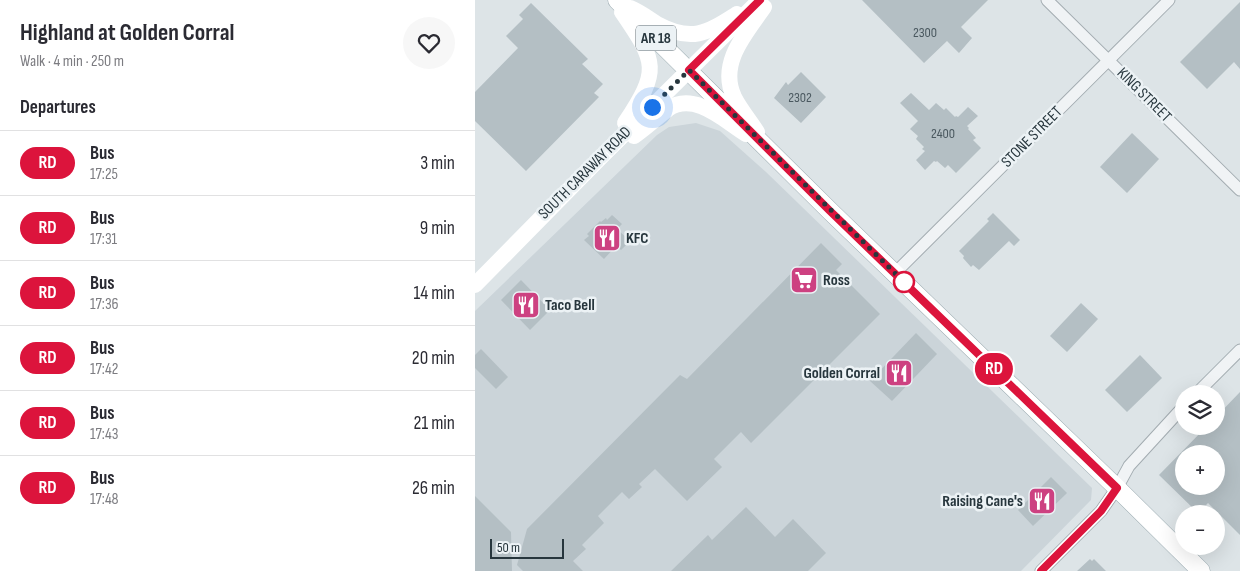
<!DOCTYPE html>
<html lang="en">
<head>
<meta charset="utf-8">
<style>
  :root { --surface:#fff; --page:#f7f7f7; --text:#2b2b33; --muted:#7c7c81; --line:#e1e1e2 }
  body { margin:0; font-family:"Sofia Sans Condensed",sans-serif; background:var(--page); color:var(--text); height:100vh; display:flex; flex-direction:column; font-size:19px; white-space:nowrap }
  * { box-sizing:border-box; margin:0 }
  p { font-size:16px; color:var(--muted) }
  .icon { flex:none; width:28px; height:28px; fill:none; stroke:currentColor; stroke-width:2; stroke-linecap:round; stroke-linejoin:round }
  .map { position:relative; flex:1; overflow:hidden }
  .details { display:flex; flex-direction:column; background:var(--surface); width:475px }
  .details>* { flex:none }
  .badge { padding:0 10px; border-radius:16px; font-size:18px; line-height:32px }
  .fabs { position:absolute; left:700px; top:385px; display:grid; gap:10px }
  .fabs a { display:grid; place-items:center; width:50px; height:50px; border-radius:50%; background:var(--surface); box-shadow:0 5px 20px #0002; font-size:25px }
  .scale { position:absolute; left:15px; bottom:12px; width:74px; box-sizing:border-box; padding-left:5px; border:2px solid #27363d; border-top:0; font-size:14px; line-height:18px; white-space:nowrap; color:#27363d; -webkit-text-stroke:4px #ecf2f5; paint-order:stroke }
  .you { position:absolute; width:25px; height:25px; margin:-12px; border:4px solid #fff; border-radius:50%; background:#1a73e8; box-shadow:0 0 0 8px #1a73e833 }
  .map>.badge { position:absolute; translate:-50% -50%; box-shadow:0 0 0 2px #fff }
  h2 { padding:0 20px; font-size:19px; line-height:45px }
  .round { display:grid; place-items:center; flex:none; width:52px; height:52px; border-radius:26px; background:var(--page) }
  .overview { display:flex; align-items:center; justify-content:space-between; height:85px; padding:0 20px }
  h1 { font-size:24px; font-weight:700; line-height:38px }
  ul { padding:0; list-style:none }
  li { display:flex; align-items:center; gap:15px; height:65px; padding:0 20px; border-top:1px solid var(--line) }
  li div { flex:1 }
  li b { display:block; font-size:19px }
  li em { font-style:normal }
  li .badge { min-width:55px; font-weight:700; text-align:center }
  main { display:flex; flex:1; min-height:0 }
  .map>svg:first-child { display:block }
  .built { fill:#cbd4d9 }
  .building { fill:#b4bfc4; fill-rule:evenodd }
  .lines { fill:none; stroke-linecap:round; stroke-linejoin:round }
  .minor-casing { stroke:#a3acb1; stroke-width:13 }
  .primary-casing { stroke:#9cacb2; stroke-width:19 }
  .minor { stroke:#f0f3f5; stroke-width:11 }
  .secondary { stroke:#fff; stroke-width:16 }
  .primary { stroke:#fff; stroke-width:18 }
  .line-casing { stroke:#fff; stroke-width:11 }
  .line { stroke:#dc143c; stroke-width:8 }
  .walk { stroke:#27363d; stroke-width:5; stroke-dasharray:0 9 }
  .stop-dot { fill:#fff; stroke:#dc143c; stroke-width:2.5 }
  .labels { text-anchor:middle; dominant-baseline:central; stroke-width:5; stroke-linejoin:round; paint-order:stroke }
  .number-label { font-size:14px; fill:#4a585f }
  .shield { fill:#ecf2f5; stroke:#626e74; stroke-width:1 }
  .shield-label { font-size:15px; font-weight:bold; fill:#27363d }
  .street-label { font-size:16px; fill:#27363d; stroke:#ecf2f5 }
  .poi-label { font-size:16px; font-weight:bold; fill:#27363d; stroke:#ecf2f5; text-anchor:start }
</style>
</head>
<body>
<main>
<section class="details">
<div class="overview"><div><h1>Highland at Golden Corral</h1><p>Walk · 4 min · 250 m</p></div><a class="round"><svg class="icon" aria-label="heart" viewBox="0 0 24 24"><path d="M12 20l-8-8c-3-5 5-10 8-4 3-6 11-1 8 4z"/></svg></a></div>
<h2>Departures</h2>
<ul>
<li><span class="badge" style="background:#dc143c;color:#fff">RD</span><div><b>Bus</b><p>17:25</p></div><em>3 min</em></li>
<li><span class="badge" style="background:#dc143c;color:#fff">RD</span><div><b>Bus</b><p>17:31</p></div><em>9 min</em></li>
<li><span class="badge" style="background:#dc143c;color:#fff">RD</span><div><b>Bus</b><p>17:36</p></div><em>14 min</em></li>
<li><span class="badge" style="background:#dc143c;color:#fff">RD</span><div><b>Bus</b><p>17:42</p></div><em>20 min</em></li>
<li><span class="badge" style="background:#dc143c;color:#fff">RD</span><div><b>Bus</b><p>17:43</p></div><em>21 min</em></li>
<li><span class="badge" style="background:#dc143c;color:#fff">RD</span><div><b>Bus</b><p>17:48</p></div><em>26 min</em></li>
</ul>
</section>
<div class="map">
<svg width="765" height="571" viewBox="0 0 765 571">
  <rect width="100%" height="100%" fill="#dde4e7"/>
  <!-- built -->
  <path class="built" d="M221,123L245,131L291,172L617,488L616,500L546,571H0V311L182,135L194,127Z"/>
  <!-- building -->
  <g class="building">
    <path d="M387,0H513L486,27L497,38L484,53L472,41L449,63Z"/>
    <path d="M765,2V69L759,62L732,89L705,62Z"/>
    <path d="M56,3L113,59L107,64L128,84L119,93L124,97L51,171L0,121V92L43,48L31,36L48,19L44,15Z"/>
    <path d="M326,72L351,97L326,123L299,98L311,82L313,85Z"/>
    <path d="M436,93L454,110L461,103L469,110L471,108L480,117L481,116L483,117L493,107L503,116L492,126L494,128L493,129L501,138L498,140L506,148L481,173L473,165L470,168L462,161L461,162L459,161L450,170L441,160L450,151L447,149L449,147L441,139L443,136L435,129L443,121L425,103Z"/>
    <path d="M657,133L684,159L652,193L625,167Z"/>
    <path d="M518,213L545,240L539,246L534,241L504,270L498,265L496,267L488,258L489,256L484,251L514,221L512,219Z"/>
    <path d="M137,215L147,224L142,229L155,241L146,250L141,246L129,259L109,240L114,236L112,234L125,221L126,222L131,218L132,220Z"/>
    <path d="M346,243L367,264L361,270L405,314L276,443L266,432L239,459L247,467L212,501L180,469L164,484L167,487L154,499L147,492L123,516L129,523L107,545L111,549L98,561L108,571H48L42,565L52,529L205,375L212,379Z"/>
    <path d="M46,280L75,310L55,330L26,300Z"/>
    <path d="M606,303L623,319L592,352L575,336Z"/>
    <path d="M441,333L462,354L417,401L395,381Z"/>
    <path d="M6,349L33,377L21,389L0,368V355Z"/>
    <path d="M665,355L687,378L652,412L630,390Z"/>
    <path d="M765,392V535L733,503L723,513L684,475L732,426H741V417ZM709,454H741V486H709Z"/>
    <path d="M576,477L592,493L558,526L543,510Z"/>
    <path d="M0,496L36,532L37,571H0Z"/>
    <path d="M271,507L300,537L318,519L351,553L333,571H196L233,535L237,540Z"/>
    <path d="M615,559L617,561L619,559L631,571H602Z"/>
  </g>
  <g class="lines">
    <!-- minor casing -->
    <g class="minor-casing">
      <g id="minor">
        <path d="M572,0L765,190"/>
        <path d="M420,273L694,0"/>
        <path d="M721,394L765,350"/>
        <path d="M566,571L626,511L642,488L654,466L709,406"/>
      </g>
    </g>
    <!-- primary casing -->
    <g class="primary-casing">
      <path id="primary" d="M142,0L355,211L642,488L726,571"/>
    </g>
    <!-- minor -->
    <use href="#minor" class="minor"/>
    <!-- secondary -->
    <g class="secondary">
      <path d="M155,8C165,12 174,19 182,24C217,43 232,33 262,14"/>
      <path d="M147,12C182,63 185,70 150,123"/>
      <path d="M282,132C275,121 265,109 259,97C243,63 271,33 289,7"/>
      <path d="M159,136C171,128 181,118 193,109C219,91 249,120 271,134"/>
      <path d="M0,285L127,156L285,0"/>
    </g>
    <!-- primary -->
    <use href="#primary" class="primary"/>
  </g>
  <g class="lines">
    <!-- line casing -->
    <g class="line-casing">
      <path id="line" d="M285,0L214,70L355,211L642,488L626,511L566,571"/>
    </g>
    <!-- line -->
    <use href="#line" class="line"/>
    <!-- walk -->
    <path class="walk" d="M177,107L214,70L434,287L429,282"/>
  </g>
  <!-- icons -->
  <defs>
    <g id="restaurant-square" transform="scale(1.4375)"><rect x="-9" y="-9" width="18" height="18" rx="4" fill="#cd4181" stroke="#ecf2f5"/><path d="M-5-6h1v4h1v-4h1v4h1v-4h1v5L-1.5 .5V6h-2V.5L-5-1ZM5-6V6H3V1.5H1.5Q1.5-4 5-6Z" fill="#fff"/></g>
    <g id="supermarket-square" transform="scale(1.4375)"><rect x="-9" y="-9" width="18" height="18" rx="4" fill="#cd4181" stroke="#ecf2f5"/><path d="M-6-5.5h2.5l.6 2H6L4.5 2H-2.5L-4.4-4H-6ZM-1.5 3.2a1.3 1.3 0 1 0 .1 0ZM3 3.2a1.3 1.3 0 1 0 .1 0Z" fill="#fff"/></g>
  </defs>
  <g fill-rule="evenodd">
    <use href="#restaurant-square" x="132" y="238"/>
    <use href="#supermarket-square" x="329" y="280"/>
    <use href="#restaurant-square" x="51" y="305"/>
    <use href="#restaurant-square" x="424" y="373"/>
    <use href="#restaurant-square" x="567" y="501"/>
  </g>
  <!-- markers -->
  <circle class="stop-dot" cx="429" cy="282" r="10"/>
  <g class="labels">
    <!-- number labels -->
    <g class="number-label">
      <text x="450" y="32">2300</text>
      <text x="325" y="97">2302</text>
      <text x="468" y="133">2400</text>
    </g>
    <!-- shield labels -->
    <rect class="shield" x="161" y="25.5" width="40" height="25" rx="4"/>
    <g class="shield-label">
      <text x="181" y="38">AR 18</text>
    </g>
    <!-- street labels -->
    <g class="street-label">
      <text transform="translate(669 95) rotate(45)">KING STREET</text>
      <text transform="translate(557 137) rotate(-45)">STONE STREET</text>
      <text transform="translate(110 173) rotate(-45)">SOUTH CARAWAY ROAD</text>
    </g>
    <!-- poi labels -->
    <g class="poi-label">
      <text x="151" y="238">KFC</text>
      <text x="348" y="280">Ross</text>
      <text x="70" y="305">Taco Bell</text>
      <text x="405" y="373" text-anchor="end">Golden Corral</text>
      <text x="548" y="501" text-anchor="end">Raising Cane's</text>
    </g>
  </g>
</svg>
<div class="fabs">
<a><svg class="icon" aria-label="layers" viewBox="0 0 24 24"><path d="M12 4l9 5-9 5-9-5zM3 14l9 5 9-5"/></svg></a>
<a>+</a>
<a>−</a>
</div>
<div class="scale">50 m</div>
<div class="you" style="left:177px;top:107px"></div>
<b class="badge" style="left:519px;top:369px;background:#dc143c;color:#fff">RD</b>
</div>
</main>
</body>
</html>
